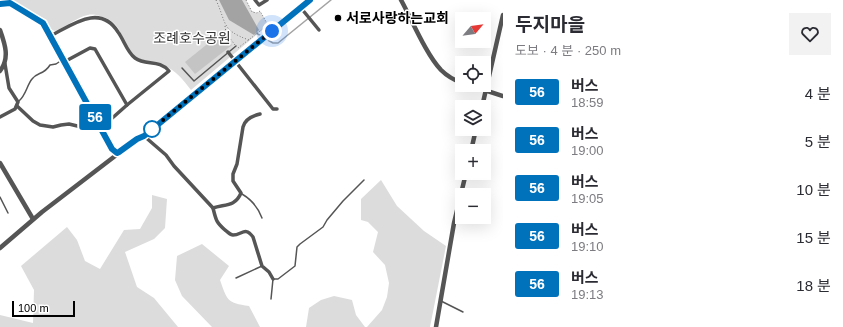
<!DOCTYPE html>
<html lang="ko">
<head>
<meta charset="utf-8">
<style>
  :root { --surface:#fff; --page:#f2f2f3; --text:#2b2b33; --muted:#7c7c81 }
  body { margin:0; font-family:Arial,"Noto Sans KR",sans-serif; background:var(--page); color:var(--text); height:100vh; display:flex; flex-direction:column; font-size:15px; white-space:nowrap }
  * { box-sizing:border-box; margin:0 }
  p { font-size:13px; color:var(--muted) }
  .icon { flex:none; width:22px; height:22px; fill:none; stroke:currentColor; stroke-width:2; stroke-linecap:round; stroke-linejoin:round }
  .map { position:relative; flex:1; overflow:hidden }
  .sheet { display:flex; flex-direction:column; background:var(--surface); width:340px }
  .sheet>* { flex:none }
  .badge { padding:0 8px; border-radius:3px; font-size:14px; line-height:26px }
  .needle { width:26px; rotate:61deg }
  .tools { position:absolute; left:455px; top:12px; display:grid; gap:8px }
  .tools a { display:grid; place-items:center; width:36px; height:36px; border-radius:0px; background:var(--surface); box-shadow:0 4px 16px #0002; font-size:20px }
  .scale { position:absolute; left:12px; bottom:10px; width:63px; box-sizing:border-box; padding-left:4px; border:2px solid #000; border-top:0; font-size:11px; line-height:14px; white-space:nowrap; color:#000; -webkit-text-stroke:3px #fff; paint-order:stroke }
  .you { position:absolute; width:20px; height:20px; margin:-10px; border:3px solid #fff; border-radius:50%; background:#1a73e8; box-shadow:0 0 0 6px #1a73e833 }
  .map>.badge { position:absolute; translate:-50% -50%; box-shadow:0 0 0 2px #fff }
  .round { display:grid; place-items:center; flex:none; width:42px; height:42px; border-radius:0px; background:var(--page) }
  .head { display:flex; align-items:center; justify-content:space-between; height:68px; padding:0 12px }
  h1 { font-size:19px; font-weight:700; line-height:30px }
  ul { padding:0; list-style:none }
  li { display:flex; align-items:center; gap:12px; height:48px; padding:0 12px }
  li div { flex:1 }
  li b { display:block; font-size:15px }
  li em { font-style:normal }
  li .badge { min-width:44px; font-weight:700; text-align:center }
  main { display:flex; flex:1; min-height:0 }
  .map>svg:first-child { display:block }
  .green { fill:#dcdcdc }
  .water { fill:#a3a3a3 }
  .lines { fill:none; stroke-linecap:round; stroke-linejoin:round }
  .stream { stroke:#a3a3a3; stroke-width:1.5 }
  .building { fill:#c4c4c4 }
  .path { stroke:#777; stroke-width:1; stroke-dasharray:1 2; stroke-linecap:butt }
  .service { stroke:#555; stroke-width:1.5 }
  .minor { stroke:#555; stroke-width:3.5 }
  .tertiary { stroke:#555; stroke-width:4.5 }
  .line-casing { stroke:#fff; stroke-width:9 }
  .line { stroke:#0072bc; stroke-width:6 }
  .walk { stroke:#000; stroke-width:4; stroke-dasharray:0 7.2 }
  .poi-dot { fill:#000; stroke:#fff; stroke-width:1.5 }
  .stop-dot { fill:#fff; stroke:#0072bc; stroke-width:2 }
  .labels { text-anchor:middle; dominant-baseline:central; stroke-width:3; stroke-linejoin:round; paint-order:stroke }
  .poi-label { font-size:14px; font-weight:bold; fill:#000; stroke:#fff; text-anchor:start }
  .park-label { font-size:14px; fill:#333; stroke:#fff }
</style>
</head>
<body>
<main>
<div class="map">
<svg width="503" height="327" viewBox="0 0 503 327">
  <rect width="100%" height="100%" fill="#fff"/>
  <!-- green -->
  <g class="green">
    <path d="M9,0H246L252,11L257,13L260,11L268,25L191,90C183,80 176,70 164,66C156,63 146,62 138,58C121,49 126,22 100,16C97,15 92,14 88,15C77,17 66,27 55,31C50,30 48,25 47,20Z"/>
    <path d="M381,180L397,206L424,231L446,246L430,327H367L382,310L387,297L389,283L385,265L373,252L378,232L368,222L361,220V199Z"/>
    <path d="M152,195L167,199L165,228L154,239L125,252L137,287L154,298L178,327H0V315L33,323L34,290L21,266L67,227L77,240L85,261L100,269L124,230L140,229L152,208Z"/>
    <path d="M202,244L229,266L220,280C227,300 227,303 249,306L260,327H212L182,296L175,280L177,256Z"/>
    <path d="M334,296L352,300L356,315L365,327H306L309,308L321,300Z"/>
  </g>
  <!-- water -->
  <path class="water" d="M219,0H242L259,30L254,35L229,20Z"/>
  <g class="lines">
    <!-- stream -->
    <g class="stream">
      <path d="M256,33L263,37"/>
      <path d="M266,39L273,43H278L331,0"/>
    </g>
  </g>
  <!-- building -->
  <path class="building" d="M221,33L232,45L195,74L185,62Z"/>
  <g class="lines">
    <!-- path -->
    <g class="path">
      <path d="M216,0C227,24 221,30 249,40"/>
      <path d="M225,26L226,33L235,45"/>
      <path d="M238,48L268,25L260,11L257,13L252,12L246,0"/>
    </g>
    <!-- service -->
    <g class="service">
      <path d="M182,68L194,81L236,46"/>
      <path d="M19,101C26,95 27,85 32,79C37,72 44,75 50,65L56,64L62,60"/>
      <path d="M242,194C252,200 258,207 262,218"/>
      <path d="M0,197L8,213"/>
      <path d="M236,278L262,266"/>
      <path d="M271,299L273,279H278L295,266L297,247L300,244L323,227L327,220L343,201L364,180"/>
      <path d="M441,301L463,312"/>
    </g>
    <!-- minor -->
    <g class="minor">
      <path d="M255,0L259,5L267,0"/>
      <path d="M301,8L319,30"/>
      <path d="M228,52L273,109H277"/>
      <path d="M64,62L90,48L95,49L127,105"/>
      <path d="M17,106L33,121L40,125L53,127L61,125L69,124L94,130L101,128L127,105L169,71C159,59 146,66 135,58C127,52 124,40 118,32C100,3 72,25 50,36"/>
      <path d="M0,117L15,109L18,102L9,88L5,64"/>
      <path d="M144,136L166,155L174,166L213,208C225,204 235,207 241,193L233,181V174L237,164L243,127C245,119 252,116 260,114"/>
      <path d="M213,208C216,220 216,222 225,230C228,232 230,235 233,235C242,235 245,226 253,237L262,266L269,272L273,279"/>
    </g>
    <!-- tertiary -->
    <g class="tertiary">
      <path d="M401,0C412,20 426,54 441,70C447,76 454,80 462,83"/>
      <path d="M0,4L10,3L43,23L112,149L117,153L119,152L137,139L144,136L310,0"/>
      <path d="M0,30C5,44 10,58 0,71"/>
      <path d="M469,85L503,96"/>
      <path d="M482,107L503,15"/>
      <path d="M471,151L476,129"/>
      <path d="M0,163L33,219"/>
      <path d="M0,248L42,212L119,153"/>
      <path d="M436,327L454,223L466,173"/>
    </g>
  </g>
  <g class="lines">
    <!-- line casing -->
    <g class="line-casing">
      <path id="line" d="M0,4L10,3L43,23L112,149L117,153L119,152L137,139L144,136L310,0"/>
    </g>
    <!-- line -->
    <use href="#line" class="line"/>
    <!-- walk -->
    <path class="walk" d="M152,129L272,31"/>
  </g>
  <!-- markers -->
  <circle class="poi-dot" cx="338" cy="18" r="4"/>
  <circle class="stop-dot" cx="152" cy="129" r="8"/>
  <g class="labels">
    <!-- poi labels -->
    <g class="poi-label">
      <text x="346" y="18">서로사랑하는교회</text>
    </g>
    <!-- park labels -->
    <g class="park-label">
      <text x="192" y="38">조례호수공원</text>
    </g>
  </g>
</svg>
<div class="tools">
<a><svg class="needle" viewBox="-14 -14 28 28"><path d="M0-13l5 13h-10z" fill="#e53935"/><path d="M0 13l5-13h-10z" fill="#7c7c81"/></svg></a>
<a><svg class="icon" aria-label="locate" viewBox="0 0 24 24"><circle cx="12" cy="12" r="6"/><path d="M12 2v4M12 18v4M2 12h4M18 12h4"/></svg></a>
<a><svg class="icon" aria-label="layers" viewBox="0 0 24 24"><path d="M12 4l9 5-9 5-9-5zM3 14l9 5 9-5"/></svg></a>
<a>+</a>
<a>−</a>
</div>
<div class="scale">100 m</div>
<div class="you" style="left:272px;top:31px"></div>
<b class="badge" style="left:95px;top:117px;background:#0072bc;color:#fff">56</b>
</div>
<section class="sheet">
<div class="head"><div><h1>두지마을</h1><p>도보 · 4 분 · 250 m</p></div><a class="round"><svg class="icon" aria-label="heart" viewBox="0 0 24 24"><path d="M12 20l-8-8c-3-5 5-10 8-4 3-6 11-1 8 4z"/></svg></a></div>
<ul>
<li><span class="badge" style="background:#0072bc;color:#fff">56</span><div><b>버스</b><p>18:59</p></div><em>4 분</em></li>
<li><span class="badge" style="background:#0072bc;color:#fff">56</span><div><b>버스</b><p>19:00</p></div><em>5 분</em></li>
<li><span class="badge" style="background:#0072bc;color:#fff">56</span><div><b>버스</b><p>19:05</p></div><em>10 분</em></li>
<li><span class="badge" style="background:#0072bc;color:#fff">56</span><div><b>버스</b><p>19:10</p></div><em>15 분</em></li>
<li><span class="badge" style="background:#0072bc;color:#fff">56</span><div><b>버스</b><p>19:13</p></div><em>18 분</em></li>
</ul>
</section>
</main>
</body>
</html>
